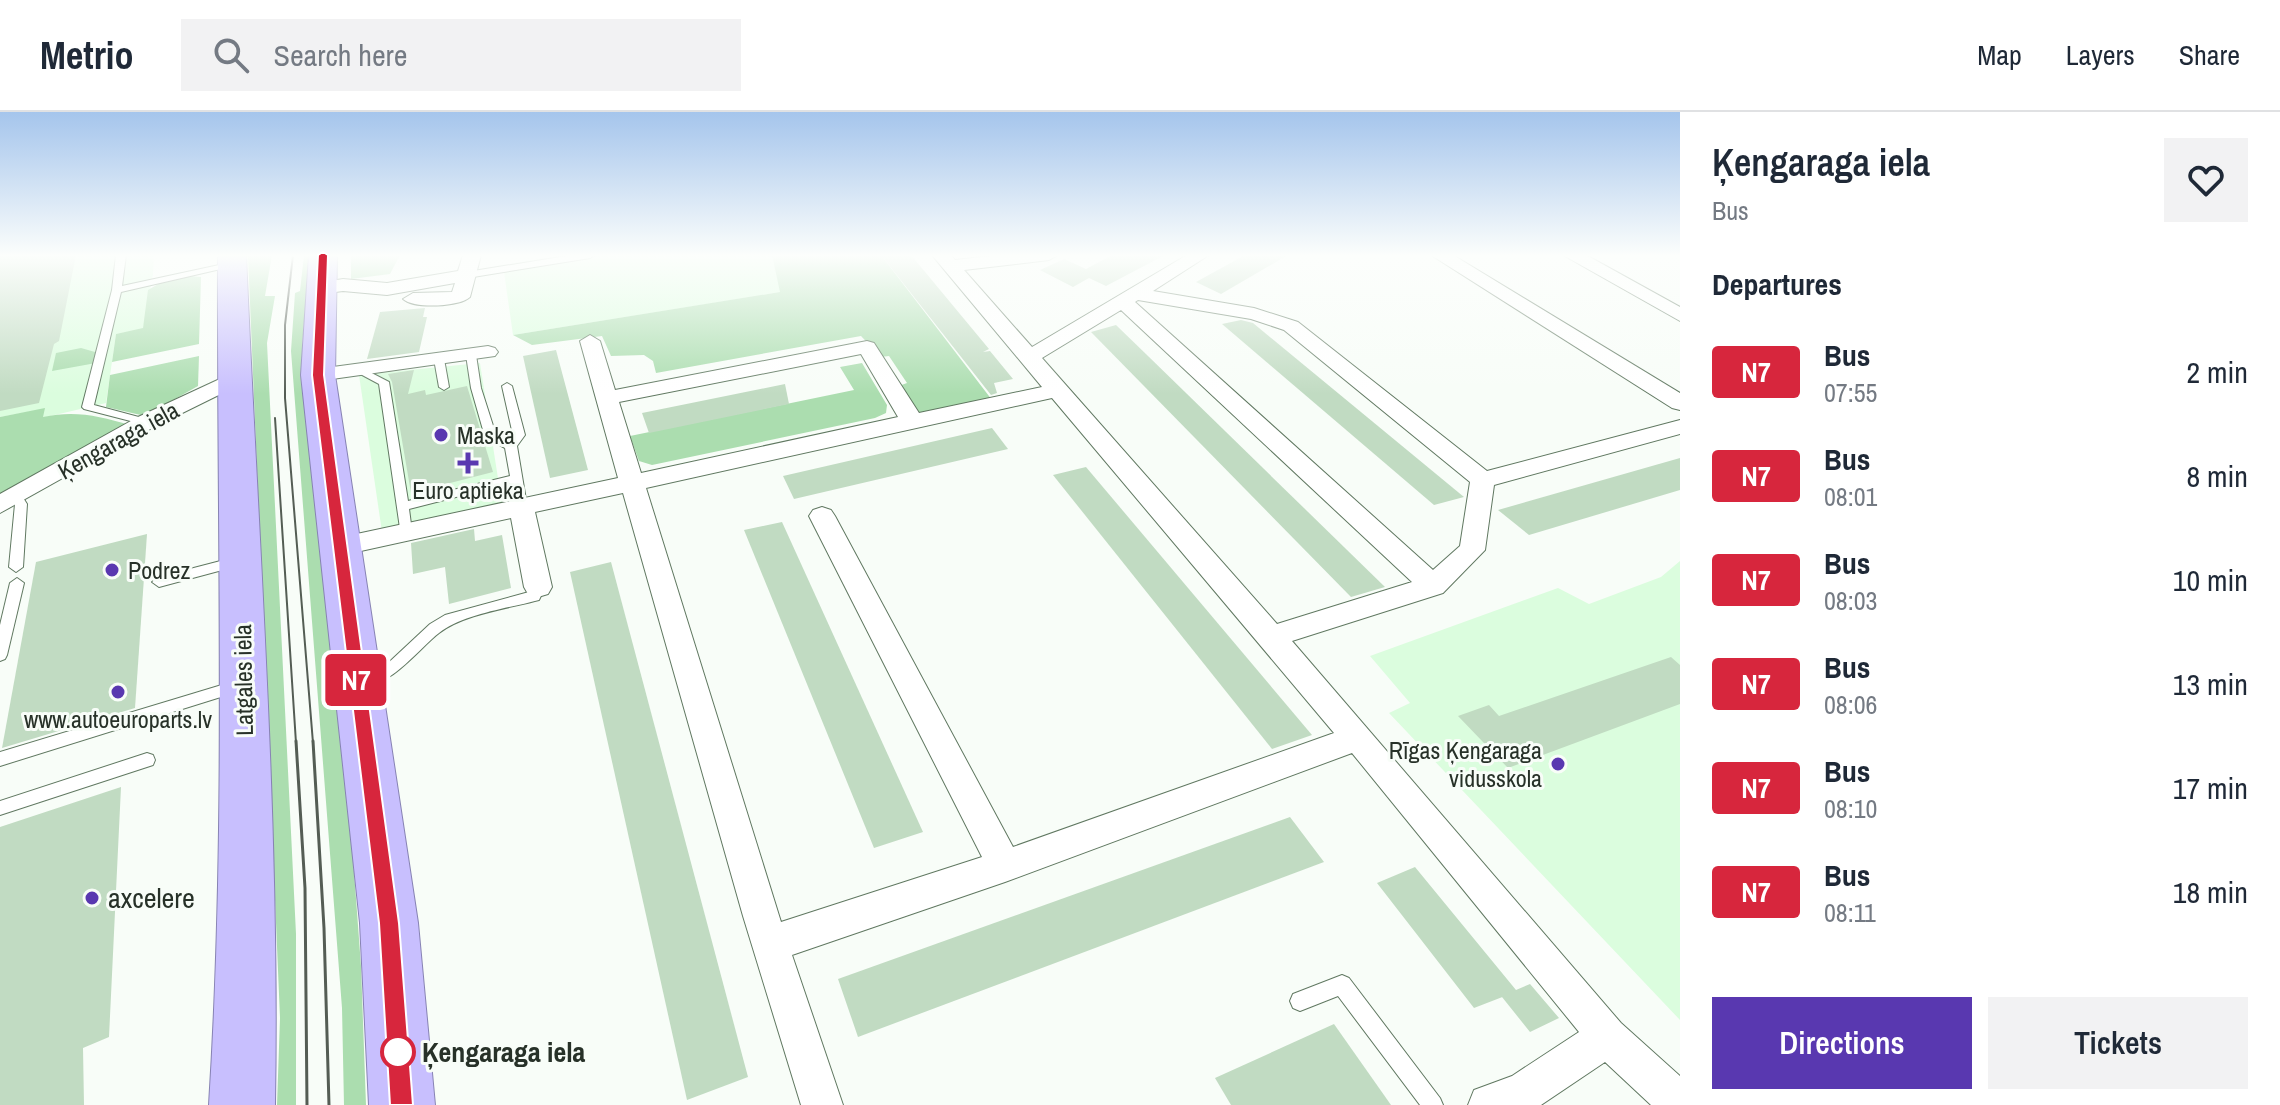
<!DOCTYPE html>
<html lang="en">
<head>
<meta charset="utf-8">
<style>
  :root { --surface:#fff; --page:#f2f2f3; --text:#1f2937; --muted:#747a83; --line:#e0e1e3; --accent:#5938b0 }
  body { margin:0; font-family:"Archivo Narrow",sans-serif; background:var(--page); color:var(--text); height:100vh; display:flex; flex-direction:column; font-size:30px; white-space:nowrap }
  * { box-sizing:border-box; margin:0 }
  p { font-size:26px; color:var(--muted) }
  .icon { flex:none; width:44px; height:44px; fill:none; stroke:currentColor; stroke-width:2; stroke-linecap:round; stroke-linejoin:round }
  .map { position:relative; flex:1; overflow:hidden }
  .side { display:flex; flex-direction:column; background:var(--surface); width:600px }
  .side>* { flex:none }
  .badge { padding:0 16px; border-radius:6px; font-size:28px; line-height:52px }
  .map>.badge { position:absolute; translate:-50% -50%; box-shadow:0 0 0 4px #fff }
  h2 { padding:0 32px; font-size:30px; line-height:72px }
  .round { display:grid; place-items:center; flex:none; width:84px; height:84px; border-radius:0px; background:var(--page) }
  .summary { display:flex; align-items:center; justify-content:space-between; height:136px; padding:0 32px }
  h1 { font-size:38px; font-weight:600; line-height:60px }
  .primary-button { display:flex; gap:16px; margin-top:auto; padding:16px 32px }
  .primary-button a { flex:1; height:92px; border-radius:0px; background:var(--accent); color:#fff; font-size:32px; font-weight:600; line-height:92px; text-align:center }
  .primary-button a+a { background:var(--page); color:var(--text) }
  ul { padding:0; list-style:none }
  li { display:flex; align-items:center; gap:24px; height:104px; padding:0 32px }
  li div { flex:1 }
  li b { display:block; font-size:30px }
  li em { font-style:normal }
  li .badge { min-width:88px; font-weight:700; text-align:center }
  header { display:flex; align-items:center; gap:48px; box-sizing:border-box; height:112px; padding:0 40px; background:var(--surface); border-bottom:2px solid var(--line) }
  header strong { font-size:38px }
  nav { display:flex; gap:44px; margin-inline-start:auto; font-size:28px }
  .search { width:560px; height:72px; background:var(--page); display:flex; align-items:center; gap:20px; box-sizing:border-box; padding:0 28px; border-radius:0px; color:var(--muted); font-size:30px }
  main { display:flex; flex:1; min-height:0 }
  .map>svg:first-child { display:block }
  .built { fill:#dbfdde }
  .green { fill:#abddaf }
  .building { fill:#c1dbc2 }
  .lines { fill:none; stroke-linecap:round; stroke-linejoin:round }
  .service-casing { stroke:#607861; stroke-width:2 }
  .minor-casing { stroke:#607861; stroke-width:2 }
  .trunk-casing { stroke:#8783b3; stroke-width:2 }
  .service { fill:#fff; fill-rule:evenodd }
  .minor { fill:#fff; fill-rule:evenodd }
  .trunk { fill:#c8bffe; fill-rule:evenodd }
  .tram-far1 { stroke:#545d54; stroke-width:2 }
  .tram { stroke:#545d54; stroke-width:3 }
  .line { fill:#d7263d; stroke:#fff; stroke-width:2 }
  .poi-dot { fill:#5938b0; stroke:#f8fdf8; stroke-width:3 }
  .stop-dot { fill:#fff; stroke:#d7263d; stroke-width:4 }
  .labels { text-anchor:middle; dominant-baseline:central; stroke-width:6; stroke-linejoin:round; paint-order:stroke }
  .poi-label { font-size:24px; fill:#273128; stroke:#f8fdf8; text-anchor:start }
  .street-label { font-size:24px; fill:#273128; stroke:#f8fdf8 }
  .near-poi-label { font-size:28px; fill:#273128; stroke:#f8fdf8; text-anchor:start }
  .near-stop-label { font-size:28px; font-weight:bold; fill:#273128; stroke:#f8fdf8; text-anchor:start }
</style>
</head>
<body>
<header>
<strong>Metrio</strong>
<div class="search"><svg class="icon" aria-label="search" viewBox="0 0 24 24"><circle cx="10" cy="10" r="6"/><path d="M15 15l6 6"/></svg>Search here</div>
<nav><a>Map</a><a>Layers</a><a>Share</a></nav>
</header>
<main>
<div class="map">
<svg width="1680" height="993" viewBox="0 0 1680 993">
  <rect width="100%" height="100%" fill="#f8fdf8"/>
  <!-- built -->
  <g class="built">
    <path d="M0,143H154L153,162L143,217L116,222L106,291L42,306L44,297L0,305Z"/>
    <path d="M565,143H772L781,180L513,223L503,153Z"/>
    <path d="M480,251L502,392L382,420L359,263Z"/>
    <path d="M1680,449V908L1389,601L1410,591L1370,544L1558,476L1589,492L1661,465Z"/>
  </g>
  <!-- green -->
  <g class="green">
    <path d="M248,143H272L265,184H275L267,231L296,822V993H277L280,906Z"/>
    <path d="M304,143H309L302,236L353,746L361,854L366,993H344L342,896L291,239L295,181L300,179Z"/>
    <path d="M351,143H400L390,162L351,167Z"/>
    <path d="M772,143H881L992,288L915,304L896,275L907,271L889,244L881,245L861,224L656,261L653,249L644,243L611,244L602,224L532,233L513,223L780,180Z"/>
    <path d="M191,164L201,165L199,232L112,250L116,222L143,216L148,178L160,171Z"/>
    <path d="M81,236L95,240L96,251L52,259L56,241Z"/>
    <path d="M199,244L198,274L145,304L106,295L110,263Z"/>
    <path d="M862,251L887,293L886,301L875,306L652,353L639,349L630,324L854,278L840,255Z"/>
    <path d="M45,296L43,305C75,298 99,304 130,313L0,384V305Z"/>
  </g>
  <!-- building -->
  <g class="building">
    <path d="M0,143H76L59,229L54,232L39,291L0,299Z"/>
    <path d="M881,143H911L989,237L983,240L990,239L1013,267L994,271L997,281L991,283Z"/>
    <path d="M1112,143H1165L1106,174L1089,166L1073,175L1040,158L1064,147L1086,157Z"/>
    <path d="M1245,143H1288L1221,182L1196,170Z"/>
    <path d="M425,196L423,205H427L419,240L367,247L380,200Z"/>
    <path d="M1241,208L1253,211L1464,385L1434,393L1222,212Z"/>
    <path d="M1116,213L1147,243L1385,475L1351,485L1091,220Z"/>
    <path d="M556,238L588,358L550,366L523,244Z"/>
    <path d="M414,258L408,282L425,278L426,283L467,274L493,360L411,381L392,270L388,262Z"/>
    <path d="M785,272L789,292L649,321L642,301Z"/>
    <path d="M992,316L1008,337L794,387L783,364Z"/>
    <path d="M1680,346V378L1529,423L1498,398Z"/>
    <path d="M1086,355L1312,623L1272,637L1053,363Z"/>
    <path d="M782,410L923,720L874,736L744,418Z"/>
    <path d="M474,417L475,429L502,423L511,476L449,492L445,455L413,462L411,431Z"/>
    <path d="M147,422L135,596L2,636L36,450Z"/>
    <path d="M611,450L748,965L687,988L570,460Z"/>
    <path d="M1671,545L1680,553V592L1508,656L1458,604L1489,593L1499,604Z"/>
    <path d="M121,675L109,925L83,936L84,993H0V715Z"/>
    <path d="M1290,705L1324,750L858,925L838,867Z"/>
    <path d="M1415,755L1516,878L1530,872L1559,906L1530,920L1502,885L1505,884L1474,896L1377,771Z"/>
    <path d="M1334,912L1391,993H1231L1215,966Z"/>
  </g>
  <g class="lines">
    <!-- service casing -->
    <g class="service-casing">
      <g id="service">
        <path d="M116,143H126L122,174L233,150L238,153L121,180L94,293L150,308V312L146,313L84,297L82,295L112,178Z"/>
        <path d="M573,143H595L590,146L467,166L462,163L467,160Z"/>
        <path d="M471,240L476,243L481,276L496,323L509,329L513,323L502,274L507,271L512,274L525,323L517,334L527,394L521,398L517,397L511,371L409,397L412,420L411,423H401L379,272L351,257L352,255H360L389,270L408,389L510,364L505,336L485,325L471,276L466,243Z"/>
        <path d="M439,244L444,247L449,275L444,278L439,275L434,247Z"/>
        <path d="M16,380L20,381L27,392L23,455L16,460L9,455L15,392L10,384Z"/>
        <path d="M236,445L241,447L243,450L241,453L159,475L152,470L159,465Z"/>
        <path d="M17,466L24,471L7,543L5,547L0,549V513L10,471Z"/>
        <path d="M538,470L545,475L539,488C510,496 463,502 439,521C419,536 387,580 359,572L357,568L359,564L385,554L430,512L445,503L529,480L533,471Z"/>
        <path d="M235,569L240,571L243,575L240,579L0,654V640Z"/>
        <path d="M147,641L153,643L155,648L153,653L0,703V689Z"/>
        <path d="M1342,863L1349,866L1440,986L1443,993H1420L1338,884L1300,899L1293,896L1290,889L1293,882Z"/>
      </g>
    </g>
    <!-- minor casing -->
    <g class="minor-casing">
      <g id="minor">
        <path d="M463,143H481L470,185C459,195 414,197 403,187L413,181L452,180L455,171L387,183L343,179L320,182L310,176L313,172L343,167L387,171L458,159Z"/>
        <path d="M932,143H951L955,148L1000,143H1058L1049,148L964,158L1032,235L1187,143H1209L1153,179L1254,196L1298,210L1487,359L1680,308V322L1494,373L1485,438L1443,481L1292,529L1621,911L1680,964V993H1651L1605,950L1541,993H1468L1474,978L1512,964L1579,920L1352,641L1005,770L792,843L843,993H801L743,804L623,381L535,400L552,475L548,482L538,485L528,482L524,475L511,406L338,444L329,441L325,435L329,429L338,426L618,366L580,229L590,223L600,229L615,278L867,229L874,231L919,301L1042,275ZM1138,188L1251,207L1284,218L1470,370L1460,434L1433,458L1135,190ZM1121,198L1412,470L1277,512L1042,246ZM861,242L898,305L641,361L619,290ZM1052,286L1334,621L1013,735L835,404L831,398L822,395L813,398L809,404L982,745L781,810L646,376Z"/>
        <path d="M1431,143H1453L1680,281V298L1672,296Z"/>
        <path d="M1563,143H1586L1680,195V209Z"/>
        <path d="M488,234L495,236L498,240L495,244L318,269L307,263L318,257Z"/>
        <path d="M237,259L245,260L248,265L245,270L154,315L0,401V382L138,305Z"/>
      </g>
    </g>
    <!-- trunk casing -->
    <g class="trunk-casing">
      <g id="trunk">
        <path d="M218,143H246C258,426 280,709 275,993H209C227,710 217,427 218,143Z"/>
        <path d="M309,143H337L335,263L418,811L435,993H369L360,811L301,263Z"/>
      </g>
    </g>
    <!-- service -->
    <use href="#service" class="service"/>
    <!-- minor -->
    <use href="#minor" class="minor"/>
    <!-- trunk -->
    <use href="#trunk" class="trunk"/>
    <!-- tram-far1 -->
    <g class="tram-far1">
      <path d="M293,143L285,213V286L313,631"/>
      <path d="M275,306L296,631"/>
    </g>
    <!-- tram -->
    <g class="tram">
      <path d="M296,629L305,776L307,993"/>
      <path d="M313,629L324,816L329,993"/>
    </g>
  </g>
  <!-- sky -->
  <linearGradient id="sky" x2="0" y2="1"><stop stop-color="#a5c5ec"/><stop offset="0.51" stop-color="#fcfefc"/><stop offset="1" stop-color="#fcfefc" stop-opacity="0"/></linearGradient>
  <rect width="1680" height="282" fill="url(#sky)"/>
  <!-- line -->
  <path class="line" d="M323,140L328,143L324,263L399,811L413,993H390L379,811L312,263L318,143Z"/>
  <!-- markers -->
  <g class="poi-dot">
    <circle cx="441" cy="323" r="8"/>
    <path d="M464 339h8v8h8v8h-8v8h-8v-8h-8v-8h8z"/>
    <circle cx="112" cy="458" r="8"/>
    <circle cx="118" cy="580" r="8"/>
    <circle cx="1558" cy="652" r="8"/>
    <circle cx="92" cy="786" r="8"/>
  </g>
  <circle class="stop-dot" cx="398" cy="940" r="16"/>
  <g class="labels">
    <!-- poi labels -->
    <g class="poi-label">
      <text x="457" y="323">Maska</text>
      <text x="468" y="378" text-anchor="middle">Euro aptieka</text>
      <text x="128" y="458">Podrez</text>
      <text x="118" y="607" text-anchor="middle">www.autoeuroparts.lv</text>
      <text x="1542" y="638" text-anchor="end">Rīgas Ķengaraga<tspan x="1542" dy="28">vidusskola</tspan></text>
    </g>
    <!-- street labels -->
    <g class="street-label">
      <text transform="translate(118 328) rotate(-29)">Ķengaraga iela</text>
      <text transform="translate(243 568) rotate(-91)">Latgales iela</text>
    </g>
    <!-- near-poi labels -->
    <g class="near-poi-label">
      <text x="108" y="786">axcelere</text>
    </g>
    <!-- near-stop labels -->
    <g class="near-stop-label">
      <text x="422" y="940">Ķengaraga iela</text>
    </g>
  </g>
</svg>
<b class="badge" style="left:356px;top:568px;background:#d7263d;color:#fff">N7</b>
</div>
<section class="side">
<div class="summary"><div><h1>Ķengaraga iela</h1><p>Bus</p></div><a class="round"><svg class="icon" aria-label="heart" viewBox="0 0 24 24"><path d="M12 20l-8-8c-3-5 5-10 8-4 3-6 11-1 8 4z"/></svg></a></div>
<h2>Departures</h2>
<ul>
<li><span class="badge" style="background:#d7263d;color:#fff">N7</span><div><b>Bus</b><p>07:55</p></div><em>2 min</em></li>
<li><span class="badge" style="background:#d7263d;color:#fff">N7</span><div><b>Bus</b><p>08:01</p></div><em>8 min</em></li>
<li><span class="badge" style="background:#d7263d;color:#fff">N7</span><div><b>Bus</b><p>08:03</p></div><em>10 min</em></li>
<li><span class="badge" style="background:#d7263d;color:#fff">N7</span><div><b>Bus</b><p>08:06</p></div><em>13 min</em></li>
<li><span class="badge" style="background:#d7263d;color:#fff">N7</span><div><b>Bus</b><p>08:10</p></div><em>17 min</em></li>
<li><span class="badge" style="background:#d7263d;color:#fff">N7</span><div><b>Bus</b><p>08:11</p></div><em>18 min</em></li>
</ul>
<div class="primary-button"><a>Directions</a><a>Tickets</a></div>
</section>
</main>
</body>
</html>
